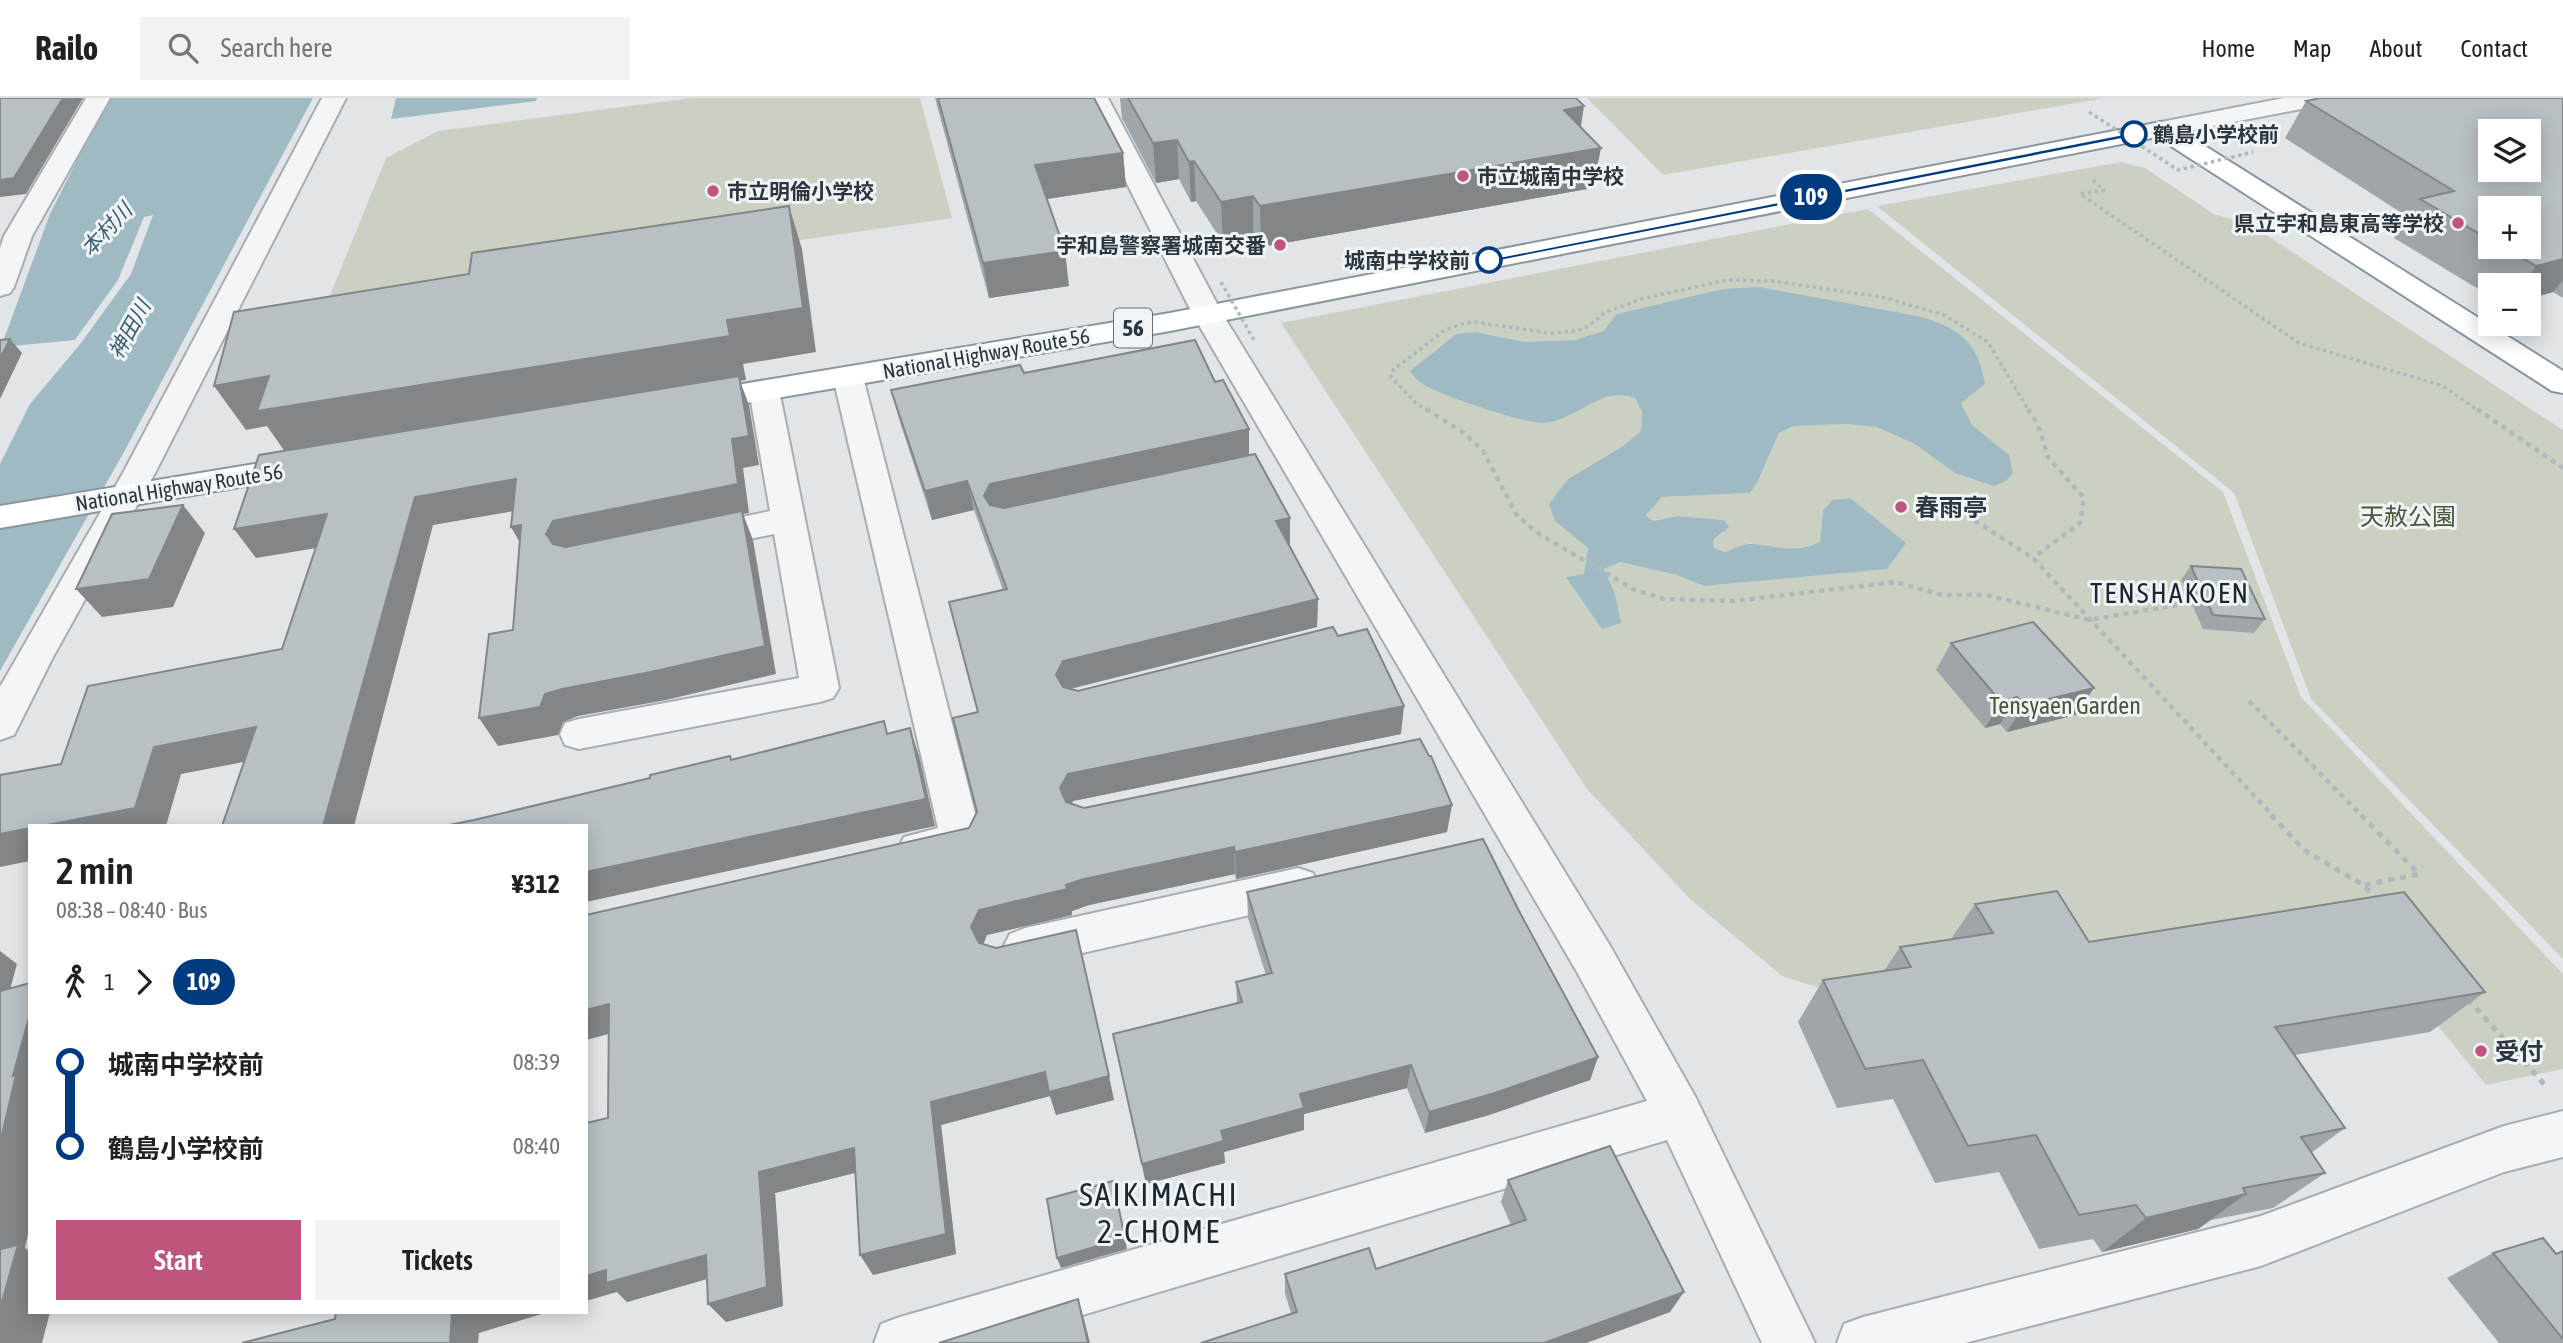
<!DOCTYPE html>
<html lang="en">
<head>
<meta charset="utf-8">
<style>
  :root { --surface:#fff; --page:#f2f2f2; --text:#202124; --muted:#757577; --line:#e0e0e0; --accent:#bf547d }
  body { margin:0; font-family:"Asap Condensed","Noto Sans JP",sans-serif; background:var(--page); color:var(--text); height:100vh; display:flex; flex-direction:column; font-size:26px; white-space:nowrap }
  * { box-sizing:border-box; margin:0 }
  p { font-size:23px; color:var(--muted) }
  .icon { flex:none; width:38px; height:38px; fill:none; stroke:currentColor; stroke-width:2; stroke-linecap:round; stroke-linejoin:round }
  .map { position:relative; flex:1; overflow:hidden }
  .drawer { position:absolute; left:28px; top:726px; width:560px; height:490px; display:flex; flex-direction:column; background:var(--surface); border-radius:0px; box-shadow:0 4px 18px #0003 }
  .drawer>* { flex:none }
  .badge { padding:0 14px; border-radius:23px; font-size:24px; line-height:46px }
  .fabs { position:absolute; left:2478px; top:21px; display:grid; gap:14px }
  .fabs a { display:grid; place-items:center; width:63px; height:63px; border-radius:0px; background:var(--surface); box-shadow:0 4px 18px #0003; font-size:35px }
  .map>.badge { position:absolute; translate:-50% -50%; box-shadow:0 0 0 4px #fff }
  .legs { display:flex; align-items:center; gap:10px; height:77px; padding:0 28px; font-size:23px }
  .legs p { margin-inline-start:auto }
  .head { display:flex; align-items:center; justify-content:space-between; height:119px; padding:0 28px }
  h1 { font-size:38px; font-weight:600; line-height:52px }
  .button { display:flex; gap:14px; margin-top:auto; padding:14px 28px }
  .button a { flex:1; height:80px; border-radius:0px; background:var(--accent); color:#fff; font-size:28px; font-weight:600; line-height:80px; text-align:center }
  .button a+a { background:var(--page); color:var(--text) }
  ul { padding:0 28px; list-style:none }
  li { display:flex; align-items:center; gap:24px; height:84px; font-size:26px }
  li i { display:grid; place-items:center; width:10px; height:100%; margin:0 9px; background:currentColor }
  li i::after { content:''; width:18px; height:18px; margin:-9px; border:5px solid; border-radius:50%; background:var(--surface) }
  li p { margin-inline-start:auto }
  li:first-child i { background:linear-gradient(#0000 50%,currentColor 0) }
  li:last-child i { background:linear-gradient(currentColor 50%,#0000 0) }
  header { display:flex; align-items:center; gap:42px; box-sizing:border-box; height:98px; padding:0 35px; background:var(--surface); border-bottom:2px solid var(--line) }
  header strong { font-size:33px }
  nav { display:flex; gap:38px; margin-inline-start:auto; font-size:24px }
  .search { width:490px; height:63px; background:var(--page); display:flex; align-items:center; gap:18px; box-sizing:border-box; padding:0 24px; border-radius:0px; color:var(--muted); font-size:26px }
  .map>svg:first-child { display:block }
  .green { fill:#cad1c3; fill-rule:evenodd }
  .water { fill:#a0bac4 }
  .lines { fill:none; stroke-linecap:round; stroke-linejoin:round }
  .minor-casing { stroke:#a7adb2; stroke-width:4 }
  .highway-casing { stroke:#8a969d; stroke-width:4 }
  .path-far2 { stroke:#b3b8bc; stroke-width:3.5; stroke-dasharray:3.5 3.5; stroke-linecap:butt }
  .path-far1 { stroke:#b3b8bc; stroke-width:4.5; stroke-dasharray:5 5; stroke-linecap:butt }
  .path { stroke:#b3b8bc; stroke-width:5; stroke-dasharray:6 6; stroke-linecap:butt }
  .minor { fill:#f3f5f7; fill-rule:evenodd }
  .highway { fill:#fff; fill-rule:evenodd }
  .path-bridge { stroke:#b3b8bc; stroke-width:3.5; stroke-dasharray:3.5 3.5; stroke-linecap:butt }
  .wall { fill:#9fa5a9; fill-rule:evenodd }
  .shaded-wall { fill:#828689 }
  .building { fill:#b9c0c4; stroke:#828689; stroke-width:2; fill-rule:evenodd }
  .line-1 { fill:#003b80; stroke:#fff; stroke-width:2 }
  .stop-1-dot { fill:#fff; stroke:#003b80; stroke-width:3.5 }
  .poi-dot { fill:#bf547d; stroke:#f0f4f6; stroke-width:2.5 }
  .labels { text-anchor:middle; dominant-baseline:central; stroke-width:6; stroke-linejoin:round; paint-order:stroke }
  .far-stop-label { font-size:21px; font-weight:bold; fill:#2b363e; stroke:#f0f4f6; text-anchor:start }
  .far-poi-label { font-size:21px; font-weight:bold; fill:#2b363e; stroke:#f0f4f6; text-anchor:start }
  .far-water-label { font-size:21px; font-style:italic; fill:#3a5d6d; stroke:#f0f4f6 }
  .far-street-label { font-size:21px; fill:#2b363e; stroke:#f0f4f6 }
  .shield { fill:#f0f4f6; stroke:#666f75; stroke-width:2 }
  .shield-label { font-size:23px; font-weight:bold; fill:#2b363e }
  .poi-label { font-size:24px; font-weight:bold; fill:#2b363e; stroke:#f0f4f6; text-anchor:start }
  .park-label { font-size:24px; fill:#47583a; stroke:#f0f4f6 }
  .quarter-label { font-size:28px; letter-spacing:2px; fill:#1d272f; stroke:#f0f4f6 }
  .near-neighbourhood-label { font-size:32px; letter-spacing:2px; fill:#1d272f; stroke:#f0f4f6 }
</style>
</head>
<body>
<header>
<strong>Railo</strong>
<div class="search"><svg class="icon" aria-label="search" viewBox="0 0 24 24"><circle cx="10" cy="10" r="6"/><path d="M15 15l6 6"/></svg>Search here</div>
<nav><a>Home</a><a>Map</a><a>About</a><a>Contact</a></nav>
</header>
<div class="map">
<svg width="2563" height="1245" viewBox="0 0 2563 1245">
  <rect width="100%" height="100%" fill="#e1e5e8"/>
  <!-- green -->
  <g class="green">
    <path d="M691,0H920L952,120L324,212L386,60L438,33Z"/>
    <path d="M1587,0H2105L1663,77Z"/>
    <path d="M2121,64L2145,70L2214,116L2251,127L2563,332V861L2311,601L2234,395L1877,108Z"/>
    <path d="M1868,111L2223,394L2301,599L2563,876V971L2486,987L2356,827L2068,867L2028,826L1929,844L1915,865L1820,890L1782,878L1690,801L1587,691L1281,225ZM1617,216L1961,305L1966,314L1847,326L1794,328L1779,335L1757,385L1750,395L1662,399L1646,416L1653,423L1678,418L1724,422L1723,435L1713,442L1714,450L1725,454L1749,445L1778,451H1806L1820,444L1823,413L1832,402L1850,400L1887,471L1704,488L1677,477L1620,464L1603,471L1615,496L1566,479L1584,476L1588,450L1556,423L1568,381L1623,348L1641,333L1642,314L1635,300C1610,292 1587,306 1565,317L1432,254L1457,236L1475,234L1526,244L1574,242L1603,233Z"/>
  </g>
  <!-- water -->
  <g class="water">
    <path d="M108,0H313L124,354L0,573V366L30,306L81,245L131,176L153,117L144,119L118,182L75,242L1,249L50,116Z"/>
    <path d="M396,0H537L536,3L391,21Z"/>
    <path d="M1759,189L1917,218C1958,229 1978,243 1985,286L1961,305L1972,327L2009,357L2013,375L2006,383L1994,388L1955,375L1915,346L1877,329L1848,326L1794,328L1779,335L1757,385L1750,395L1662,399L1646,417L1653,423L1678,418L1724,422L1729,429L1713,442L1714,450L1725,454C1733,451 1743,445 1752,446C1777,448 1796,456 1820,444L1823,413L1832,402L1850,400L1906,445L1887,471L1704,488L1677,477L1620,464L1604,471L1615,496L1621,525L1602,531L1566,479L1584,476L1588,450L1555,423L1549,406L1568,381L1623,348L1641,333L1642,314L1635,300C1599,288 1577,322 1544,325C1526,326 1435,296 1421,285C1417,282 1413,277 1410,273L1456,236L1475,234L1526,244L1574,242L1603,233L1617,216L1723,191Z"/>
  </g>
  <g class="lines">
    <!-- minor casing -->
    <g class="minor-casing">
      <g id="minor">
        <path d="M86,0H110L32,138L14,189L10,195L0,198V150L4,138Z"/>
        <path d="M322,0H346L155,375L52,561L14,637L0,642V589L123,375Z"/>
        <path d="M1084,0H1108L1223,217L1609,846L1696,1000L1815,1245H1762L1667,1042L989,1245H874L881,1226L900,1219L1647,1003L1577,874L1193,217Z"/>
        <path d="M2284,0H2334L2331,5L2322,7L2161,38L2152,36L2149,31L2152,26L2161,24Z"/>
        <path d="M848,270L859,272L863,279L982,742L976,754L919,768L904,763L898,751L904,739L938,730L833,279L837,272Z"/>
        <path d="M764,283L775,285L779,292L839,590L833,600L820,604L579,651L565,647L560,636L565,625L579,621L799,580L774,436L696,452L684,448L679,440L684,432L770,413L749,292L753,285Z"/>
        <path d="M1298,770L1313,775L1319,788L1313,801L1298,806L1025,868L1010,862L1003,849L1010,836L1025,830Z"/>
        <path d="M2563,1013V1059L2504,1074L2261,1168L1965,1245H1837L1844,1226L1863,1219L2261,1118L2504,1028Z"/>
      </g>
    </g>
    <!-- highway casing -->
    <g class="highway-casing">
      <g id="highway">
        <path d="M2161,24L2170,26L2563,273V295L2552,293L2157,39L1170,233L694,314L683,311L678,304L683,297L694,294L1170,215Z"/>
        <path d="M303,358L315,362L319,369L315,376L0,430V408Z"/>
      </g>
    </g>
    <!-- path-far2 -->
    <g class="path-far2">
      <path d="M2093,82L2104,92L2080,96L2299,245L2443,288L2479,313"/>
      <path d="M1428,313L1416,305L1391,279L1393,272L1445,232L1461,226L1475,224L1549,235L1577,233L1589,228L1604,215L1641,201L1727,182L1772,183L1882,199L1944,217L1988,244L2029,313"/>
    </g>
    <!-- path-far1 -->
    <g class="path-far1">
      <path d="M1426,311L1464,335L1483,353L1516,416L1536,434L1633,491L1664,501L1734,503L1895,484L1942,497H1986L2090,522L2177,507"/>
      <path d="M2028,311L2038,327L2048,359L2084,400L2080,425L2033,460"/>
      <path d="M2477,311L2563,370"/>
      <path d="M1958,412L2033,460L2273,718"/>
      <path d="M2249,603L2362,718"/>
    </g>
    <!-- path -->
    <g class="path">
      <path d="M2271,717L2304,752L2363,787L2377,802"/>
      <path d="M2361,717L2419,776L2364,787"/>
      <path d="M2468,901L2544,986"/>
    </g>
    <!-- minor -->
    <use href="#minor" class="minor"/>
    <!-- highway -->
    <use href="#highway" class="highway"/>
    <!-- path-bridge -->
    <g class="path-bridge">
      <path d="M2089,14L2178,72L2253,54"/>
      <path d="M1221,184L1254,242"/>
    </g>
  </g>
  <!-- wall -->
  <g class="wall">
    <path d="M935,0H1094L1123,55L1126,89L1047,101L1069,188L989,200Z"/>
    <path d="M1120,0H1576L1581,29L1593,90L1261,149L1253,138L1223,145L1196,103L1191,104L1179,81L1156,85L1122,20Z"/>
    <path d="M2563,0V200L2553,194L2529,201V187H2490V198L2394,140L2408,119L2285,40L2306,3ZM2490,110L2529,149H2490Z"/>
    <path d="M1024,275L1249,357L1290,448L1318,501L1317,529L1071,591L1078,593L1338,538L1401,636L1073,703L1072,706L1084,710L1447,734L1236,781L1235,776L1089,807L1072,813V817L987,837L983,846L1114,1002L1056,1017L1050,998L941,1027L956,1156L873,1177L855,1075L775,1095L783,1208L726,1224L707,1181L627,1204L617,1194L608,1020L609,936L586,942V817L969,730L977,714L978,614L1003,492L974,412L932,422L899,321L891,292Z"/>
    <path d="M2191,468L2265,521L2254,535L2203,531L2181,482Z"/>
    <path d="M1951,545L2076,617L2007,634L2000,626L1985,630L1936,572Z"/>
    <path d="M1247,794L1519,813L1598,959L1590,982L1489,1017L1425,1035L1407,990L1304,1016V1032L1224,1054L1225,1065L1146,1086L1113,936L1237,906L1236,884L1266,877L1248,820Z"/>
    <path d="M1975,806L2089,844L2485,894L2430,934L2295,957L2345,1030L2311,1055L2325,1075L2273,1110L2211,1122L2198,1131L2102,1154L2093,1141L2039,1151L1999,1074L1935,1085L1893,1001L1837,1010L1798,924L1823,882L1884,873L1900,849L1951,841Z"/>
    <path d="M1508,1082L1670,1214L1586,1245H1201L1291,1215L1285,1196V1176L1376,1171L1511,1127L1501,1104Z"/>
    <path d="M2563,1153V1245H2499L2447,1180L2493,1155L2556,1156Z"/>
  </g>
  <!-- shaded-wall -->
  <g class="shaded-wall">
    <path d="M63,0H83L26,96L0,99V82Z"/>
    <path d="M1584,8L1578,48L1564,12Z"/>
    <path d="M1177,42L1179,81L1156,85L1153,45Z"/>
    <path d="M1601,50L1593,90L1261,149L1260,108Z"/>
    <path d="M1123,55L1126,89L1040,102L1035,67Z"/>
    <path d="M1194,63L1196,103L1191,104L1189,64Z"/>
    <path d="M1253,98V138L1223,145L1221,104Z"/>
    <path d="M789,108L802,151L816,254L743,266L746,282L740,283L749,307L759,367L743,370L749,415L743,416L753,442L776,576L666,602L578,618L563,624L558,637L498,648L479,620L562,464L546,436L553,423L738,386L288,358L267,328L246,332L214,288L269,278L727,222Z"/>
    <path d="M1065,153L1069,188L989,200L983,165Z"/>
    <path d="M2563,161V182L2553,194L2529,201V187H2522L2536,168Z"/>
    <path d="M10,241L22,255L0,301V261Z"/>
    <path d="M1249,331V360L990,426L984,398L990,386Z"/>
    <path d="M516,381L531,410L433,427L354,728H323L415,399Z"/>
    <path d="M967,383L974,412L932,422L925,393Z"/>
    <path d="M183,407L205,435L173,509L102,519L76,491Z"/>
    <path d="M327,416L347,445L256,460L234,431Z"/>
    <path d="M1290,420V449L1276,423Z"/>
    <path d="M521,427L527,457L511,429Z"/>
    <path d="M1318,501L1317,529L1068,591L1061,605L1056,577L1063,563Z"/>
    <path d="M2094,590L2076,617L2007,634L2024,607Z"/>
    <path d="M2017,599L2000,626L1985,630L2001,604Z"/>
    <path d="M1404,608L1401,636L1073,703L1066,717L1060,690L1068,676Z"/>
    <path d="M256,629L280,657L181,676L166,728H42L154,649Z"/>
    <path d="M910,630L919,658L935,728L586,804V774Z"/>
    <path d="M1452,707L1447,734L1236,781L1235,754Z"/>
    <path d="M30,730V763L0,769V736Z"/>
    <path d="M1234,749L1235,776L1089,807L1072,813V817L987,837L980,855L971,829L979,812L1084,781Z"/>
    <path d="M0,853L17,866L0,928Z"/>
    <path d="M609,906L628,930L586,942V912Z"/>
    <path d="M30,916V1127L25,1150L30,1153V1214H50L42,1245H0V1045L13,978Z"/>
    <path d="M1598,959L1590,982L1489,1017L1425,1035L1429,1014Z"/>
    <path d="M1411,967L1407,990L1304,1016V1032L1224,1054L1225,1065L1146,1086L1142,1066L1300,996Z"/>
    <path d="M1045,974L1109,978L1114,1002L1056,1017L1050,998L941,1027L956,1156L873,1177L860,1157L931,1004Z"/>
    <path d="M854,1050L866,1072L775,1095L783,1208L726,1224L708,1206L759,1074Z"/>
    <path d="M1113,1083L1127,1151L1061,1170L1057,1160Z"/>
    <path d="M2246,1096L2198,1131L2102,1154L2146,1120Z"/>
    <path d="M706,1157L724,1176L627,1204L617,1194L586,1203V1178L606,1172Z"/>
    <path d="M1684,1194L1670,1214L1586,1245H1544Z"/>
    <path d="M1078,1201L1084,1221L1090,1245H1088Z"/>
    <path d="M459,1214H548L479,1235L478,1245H450L452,1216Z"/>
  </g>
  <!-- building -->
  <g class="building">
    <path d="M0,0H63L14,80L0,82Z"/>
    <path d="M938,0H1094L1123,55L1035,67L1065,153L983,165Z"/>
    <path d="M1128,0H1576L1584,8L1564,12L1601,50L1260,108L1253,98L1221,104L1194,63L1189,64L1177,42L1153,45Z"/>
    <path d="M2320,0H2563V161L2536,168L2503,149H2529V110H2490V142L2420,101L2454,93L2306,3ZM2490,33H2529V72H2490Z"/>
    <path d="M789,108L803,210L727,222L730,238L257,313L269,278L214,288L234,214L469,176L472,155Z"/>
    <path d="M10,241L0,261V242Z"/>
    <path d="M1195,242L1215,284L1223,282L1249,331L990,386L984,398L990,407L1004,410L1255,356L1290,420L1276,423L1318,501L1063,563L1056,577L1063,589L1078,593L1333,529L1338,538L1367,531L1404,608L1068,676L1060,690L1066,704L1084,710L1420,641L1429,658H1431L1452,707L1235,754L1234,749L1084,781L1066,787L1067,791L979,812L971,829L979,845L996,850L1076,832L1109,978L1049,994L1045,974L931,1004L946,1136L860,1157L854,1050L759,1074L767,1189L708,1206L706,1157L606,1185V1172L586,1178V1025L608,1020L609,906L586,912V817L969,730L977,714L953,620L978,614L949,504L1007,491L967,383L925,393L891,292L1020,267L1024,275Z"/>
    <path d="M739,278L749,338L732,341L738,386L553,423L546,436L553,446L566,449L742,413L765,548L651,574L562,591L545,596L540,609L479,620L489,536L513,532L521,427L511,429L516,381L415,399L323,728H222L256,629L154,649L135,710L42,728H30V730L0,736V677L61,666L88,588L282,551L327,416L234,431L259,357Z"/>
    <path d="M183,407L149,481L76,491L112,416Z"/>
    <path d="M2191,468L2241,471L2265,521L2213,517Z"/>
    <path d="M2033,524L2094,590L2024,607L2017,599L2001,604L1951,545Z"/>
    <path d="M884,623L887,636L910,630L926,701L586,774V728H444L474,722L650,680V677L730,658L731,662Z"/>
    <path d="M1483,741L1519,813L1598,959L1495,995L1429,1014L1411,967L1300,996L1304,1010L1221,1033L1224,1043L1142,1066L1113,936L1242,904L1236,884L1272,875L1247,794Z"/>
    <path d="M2057,793L2089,844L2404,794L2485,894L2275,929L2345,1030L2301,1039L2325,1075L2243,1090L2246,1096L2146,1120L2136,1107L2079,1117L2036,1037L1968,1048L1923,962L1865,971L1823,882L1911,869L1900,849L1993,835L1975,806Z"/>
    <path d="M30,885V916L13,978L16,977L0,1045V893Z"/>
    <path d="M1610,1048L1684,1194L1544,1245H1201L1297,1214L1285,1176L1369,1150L1376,1171L1526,1122L1508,1082Z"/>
    <path d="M1113,1083L1125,1140L1057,1160L1047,1101Z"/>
    <path d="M2543,1140L2556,1156L2563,1153V1241L2493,1155Z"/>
    <path d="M18,1147L0,1211V1151Z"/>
    <path d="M1078,1201L1088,1245H939Z"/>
    <path d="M336,1214H459L452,1216L450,1245H242L335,1221Z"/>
  </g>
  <!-- line-1 -->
  <path class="line-1" d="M2134,34L2137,35V38L1489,165L1484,162Z"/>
  <!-- markers -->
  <g class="stop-1-dot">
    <circle cx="2134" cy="36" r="12"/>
    <circle cx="1489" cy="162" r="12"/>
  </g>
  <g class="poi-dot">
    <circle cx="1463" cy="78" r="7"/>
    <circle cx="713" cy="93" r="7"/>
    <circle cx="2458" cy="125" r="7"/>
    <circle cx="1280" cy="147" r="7"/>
    <circle cx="1901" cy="409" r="7"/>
    <circle cx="2481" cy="953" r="7"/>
  </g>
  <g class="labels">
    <!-- far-stop labels -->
    <g class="far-stop-label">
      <text x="2153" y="36">鶴島小学校前</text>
      <text x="1470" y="162" text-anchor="end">城南中学校前</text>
    </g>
    <!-- far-poi labels -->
    <g class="far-poi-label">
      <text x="1477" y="78">市立城南中学校</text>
      <text x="727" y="93">市立明倫小学校</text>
      <text x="2444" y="125" text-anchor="end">県立宇和島東高等学校</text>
      <text x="1266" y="147" text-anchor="end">宇和島警察署城南交番</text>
    </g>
    <!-- far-water labels -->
    <g class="far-water-label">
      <text transform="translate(106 131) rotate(-47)">本村川</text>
      <text transform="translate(129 231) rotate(-61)">神田川</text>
    </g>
    <!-- far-street labels -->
    <g class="far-street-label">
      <text transform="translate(986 255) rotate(-10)">National Highway Route 56</text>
      <text transform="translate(179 389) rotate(-9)">National Highway Route 56</text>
    </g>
    <!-- shield labels -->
    <rect class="shield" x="1114" y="210.5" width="38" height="39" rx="5"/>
    <g class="shield-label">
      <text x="1133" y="230">56</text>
    </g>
    <!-- poi labels -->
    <g class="poi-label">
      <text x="1915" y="409">春雨亭</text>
      <text x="2495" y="953">受付</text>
    </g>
    <!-- park labels -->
    <g class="park-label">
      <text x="2408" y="418">天赦公園</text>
      <text x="2065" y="607">Tensyaen Garden</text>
    </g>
    <!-- quarter labels -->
    <g class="quarter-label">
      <text x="2170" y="495">TENSHAKOEN</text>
    </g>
    <!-- near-neighbourhood labels -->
    <g class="near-neighbourhood-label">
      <text x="1159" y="1096">SAIKIMACHI<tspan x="1159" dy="37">2-CHOME</tspan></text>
    </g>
  </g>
</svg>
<div class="fabs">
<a><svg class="icon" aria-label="layers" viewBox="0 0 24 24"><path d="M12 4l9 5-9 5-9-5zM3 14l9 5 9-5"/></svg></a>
<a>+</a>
<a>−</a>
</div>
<b class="badge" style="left:1811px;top:99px;background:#003b80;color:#fff">109</b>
<section class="drawer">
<div class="head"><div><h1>2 min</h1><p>08:38 – 08:40 · Bus</p></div><b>¥312</b></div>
<div class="legs"><svg class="icon" aria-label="walk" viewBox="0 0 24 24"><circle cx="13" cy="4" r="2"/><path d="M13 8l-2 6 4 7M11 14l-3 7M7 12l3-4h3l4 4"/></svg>1<svg class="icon" aria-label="forward" viewBox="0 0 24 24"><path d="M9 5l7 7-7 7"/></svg><b class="badge" style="background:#003b80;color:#fff">109</b></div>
<ul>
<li><i style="color:#003b80"></i><b>城南中学校前</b><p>08:39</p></li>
<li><i style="color:#003b80"></i><b>鶴島小学校前</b><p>08:40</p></li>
</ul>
<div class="button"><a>Start</a><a>Tickets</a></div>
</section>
</div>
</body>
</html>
